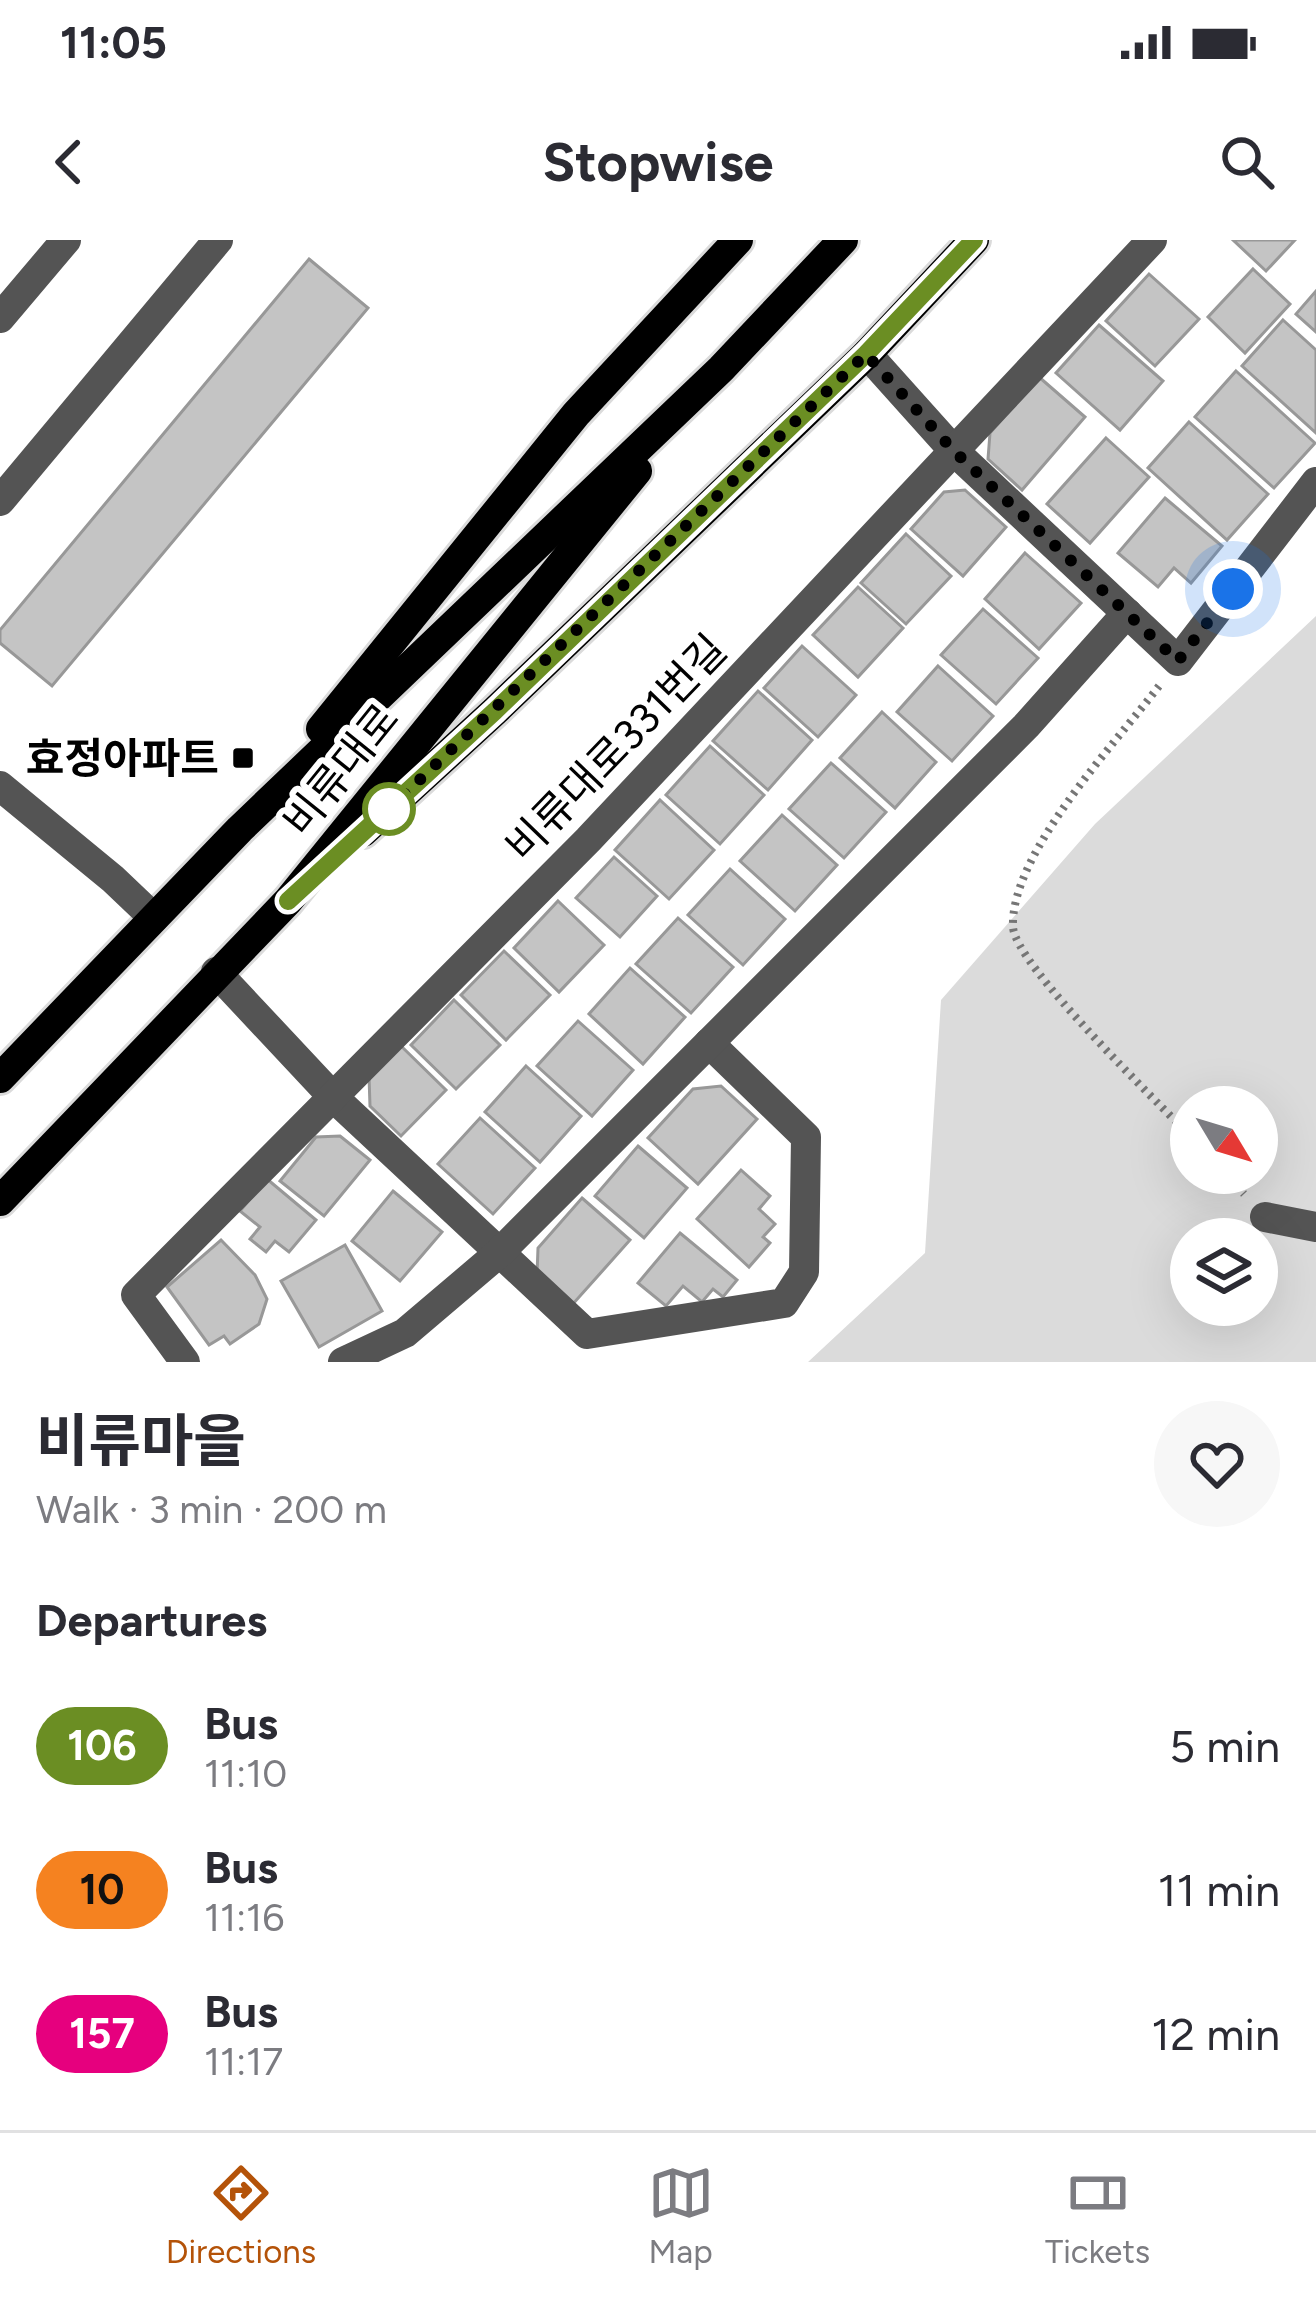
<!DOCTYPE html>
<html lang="en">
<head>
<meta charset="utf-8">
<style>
  :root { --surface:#fff; --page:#f7f7f7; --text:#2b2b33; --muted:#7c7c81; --line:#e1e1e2; --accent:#b45309 }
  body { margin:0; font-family:Figtree,"Noto Sans KR",sans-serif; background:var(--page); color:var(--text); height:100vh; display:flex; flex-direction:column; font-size:45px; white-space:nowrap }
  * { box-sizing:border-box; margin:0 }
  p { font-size:39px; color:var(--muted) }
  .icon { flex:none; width:66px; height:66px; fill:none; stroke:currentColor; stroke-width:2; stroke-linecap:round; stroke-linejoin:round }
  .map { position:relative; height:1122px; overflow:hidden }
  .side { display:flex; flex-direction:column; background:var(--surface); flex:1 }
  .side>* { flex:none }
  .badge { padding:0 24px; border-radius:39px; font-size:42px; line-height:78px }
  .needle { width:78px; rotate:128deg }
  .buttons { position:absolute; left:1170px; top:846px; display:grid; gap:24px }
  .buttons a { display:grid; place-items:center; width:108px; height:108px; border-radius:50%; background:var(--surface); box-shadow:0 12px 48px #0002; font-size:60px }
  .you { position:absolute; width:60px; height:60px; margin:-30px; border:9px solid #fff; border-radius:50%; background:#1a73e8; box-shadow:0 0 0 18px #1a73e833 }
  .map>.badge { position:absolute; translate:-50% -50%; box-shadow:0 0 0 6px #fff }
  h2 { padding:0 36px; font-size:45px; line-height:108px }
  .round { display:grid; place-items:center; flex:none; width:126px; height:126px; border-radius:63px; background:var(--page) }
  .summary { display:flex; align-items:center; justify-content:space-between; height:204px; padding:0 36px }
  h1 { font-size:57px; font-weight:700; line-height:90px }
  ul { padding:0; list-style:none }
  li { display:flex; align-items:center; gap:36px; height:144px; padding:0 36px }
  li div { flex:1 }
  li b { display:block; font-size:45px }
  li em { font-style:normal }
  li .badge { min-width:132px; font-weight:700; text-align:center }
  .status { display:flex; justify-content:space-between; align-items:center; height:84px; padding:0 60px; background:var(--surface); direction:ltr }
  .status svg { height:33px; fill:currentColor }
  header { display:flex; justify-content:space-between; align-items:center; height:156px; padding:0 36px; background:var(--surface); font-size:54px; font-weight:700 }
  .dock { display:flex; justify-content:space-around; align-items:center; height:168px; border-top:3px solid var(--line); background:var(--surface); font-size:33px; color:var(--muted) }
  .dock a { display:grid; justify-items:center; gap:6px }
  .dock .current { color:var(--accent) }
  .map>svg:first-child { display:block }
  .green { fill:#dbdbdb; fill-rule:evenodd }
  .building { fill:#c4c4c4; stroke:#989898; stroke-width:3 }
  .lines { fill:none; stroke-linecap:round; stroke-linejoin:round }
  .major-casing { stroke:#dbdbdb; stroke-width:36 }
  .path { stroke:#767676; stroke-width:8; stroke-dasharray:3 6; stroke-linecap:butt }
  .minor { stroke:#545454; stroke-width:30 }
  .major { stroke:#000; stroke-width:30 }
  .line-casing { stroke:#fff; stroke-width:27 }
  .line { stroke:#6b8e23; stroke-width:18 }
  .walk { stroke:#000; stroke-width:12; stroke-dasharray:0 21.6 }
  .poi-dot { fill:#000; stroke:#fff; stroke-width:4.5 }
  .stop-dot { fill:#fff; stroke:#6b8e23; stroke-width:6 }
  .labels { text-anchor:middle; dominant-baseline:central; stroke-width:12; stroke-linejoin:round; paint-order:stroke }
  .street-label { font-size:42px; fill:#000; stroke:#fff }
  .poi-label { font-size:42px; font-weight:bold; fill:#000; stroke:#fff; text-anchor:end }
</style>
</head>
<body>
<div class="status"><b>11:05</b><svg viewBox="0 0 49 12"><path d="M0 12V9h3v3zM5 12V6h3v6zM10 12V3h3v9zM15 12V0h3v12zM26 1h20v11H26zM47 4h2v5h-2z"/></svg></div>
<header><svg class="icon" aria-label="back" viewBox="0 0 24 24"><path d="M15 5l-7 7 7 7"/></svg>Stopwise<svg class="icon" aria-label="search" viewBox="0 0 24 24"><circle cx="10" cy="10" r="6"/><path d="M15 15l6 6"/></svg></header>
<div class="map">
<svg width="1316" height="1122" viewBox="0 0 1316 1122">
  <rect width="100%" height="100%" fill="#fff"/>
  <!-- green -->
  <path class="green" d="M1316,376V1122H808L925,1013L941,760L1095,584ZM1191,867H1257V933H1191ZM1191,999H1257V1065H1191Z"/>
  <!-- building -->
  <g class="building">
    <path d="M1233,0H1295L1266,31Z"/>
    <path d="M309,19L368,68L52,446L0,403V390Z"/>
    <path d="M1253,29L1290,64L1245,113L1208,77Z"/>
    <path d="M1149,34L1199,79L1155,126L1106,81Z"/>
    <path d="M1316,51V92L1296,74Z"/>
    <path d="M1283,80L1316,110V193L1242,126Z"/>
    <path d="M1099,85L1163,141L1120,190L1056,133Z"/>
    <path d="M1236,131L1315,203L1274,248L1195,177Z"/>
    <path d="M1039,137L1085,177L1022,250L988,219L990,193Z"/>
    <path d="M1189,182L1268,254L1227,300L1148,228Z"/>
    <path d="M1106,198L1149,237L1090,303L1047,264Z"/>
    <path d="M965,250L1006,287L963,336L911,289L944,252Z"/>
    <path d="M1165,258L1222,306L1191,343L1174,328L1158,347L1118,313Z"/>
    <path d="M906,294L951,336L906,384L861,343Z"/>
    <path d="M1025,313L1081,363L1039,409L985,359Z"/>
    <path d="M858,347L903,388L858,437L813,395Z"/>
    <path d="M983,369L1038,418L996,464L941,415Z"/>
    <path d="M802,406L856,455L818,497L764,448Z"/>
    <path d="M938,426L993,476L952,521L897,472Z"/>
    <path d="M758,451L812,500L768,550L713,501Z"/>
    <path d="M882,472L936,522L895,568L840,518Z"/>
    <path d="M710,506L764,555L720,604L666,555Z"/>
    <path d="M831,523L886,572L844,618L789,569Z"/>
    <path d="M660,560L714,610L669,659L615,610Z"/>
    <path d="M782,575L837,625L795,671L740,621Z"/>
    <path d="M614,617L657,656L620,697L576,658Z"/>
    <path d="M730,629L785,679L743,725L688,675Z"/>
    <path d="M558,661L604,705L559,752L514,708Z"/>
    <path d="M678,678L733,727L691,773L636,724Z"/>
    <path d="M504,711L550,755L506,800L461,755Z"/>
    <path d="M630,728L685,777L643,824L589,774Z"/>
    <path d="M454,760L500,805L456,849L411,805Z"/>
    <path d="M578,781L633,830L592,876L537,826Z"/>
    <path d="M399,804L446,850L401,896L370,866L369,836Z"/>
    <path d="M526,826L581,876L540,922L485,872Z"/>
    <path d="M721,846L757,879L698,944L648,898L693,849Z"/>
    <path d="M480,878L535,928L493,974L438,924Z"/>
    <path d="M340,896L370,920L324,976L280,941L316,897Z"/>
    <path d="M638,906L687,948L644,998L595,956Z"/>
    <path d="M741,930L770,956L759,969L775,984L763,997L770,1003L749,1027L697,979Z"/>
    <path d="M267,939L316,980L289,1012L275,1001L266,1012L250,999L260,987L240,971Z"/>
    <path d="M393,951L442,992L400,1041L352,1001Z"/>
    <path d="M582,958L630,1000L572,1065L537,1035L538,1008Z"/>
    <path d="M680,993L737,1040L723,1057L713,1049L702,1062L683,1046L666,1066L638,1043Z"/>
    <path d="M221,1000L255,1035L267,1059L259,1084L230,1104L224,1096L209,1105L167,1047Z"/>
    <path d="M345,1005L382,1071L319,1107L281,1041Z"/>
  </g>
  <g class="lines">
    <!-- major casing -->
    <g class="major-casing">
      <g id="major">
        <path d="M321,489L576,174L738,0"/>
        <path d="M363,592L495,471L867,114L974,0"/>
        <path d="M0,838L240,589L721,129L843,0"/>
        <path d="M0,961L288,661L637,231"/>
      </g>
    </g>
    <!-- path -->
    <g class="path">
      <path d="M1159,446C1115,504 1010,614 1013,687C1015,725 1158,862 1191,897"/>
      <path d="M1225,933L1244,954"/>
    </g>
    <!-- minor -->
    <g class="minor">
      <path d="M0,78L66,0"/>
      <path d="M867,114L954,211L1178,421L1316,242"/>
      <path d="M0,261L218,0"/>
      <path d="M0,546L113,639L154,678"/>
      <path d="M216,732L333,857L587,1094L784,1063L804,1032L806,897L709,803"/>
      <path d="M1265,977L1316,987"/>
      <path d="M185,1122L136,1055L588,600L1152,0"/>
      <path d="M343,1122L405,1093L498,1014L1026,486L1127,373"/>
    </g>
    <!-- major -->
    <use href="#major" class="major"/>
  </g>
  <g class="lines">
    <!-- line casing -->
    <g class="line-casing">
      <path id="line" d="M288,661L495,471L866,114L974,0"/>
    </g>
    <!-- line -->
    <use href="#line" class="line"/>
    <!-- walk -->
    <path class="walk" d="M389,569L866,114L954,211L1178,421L1233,349"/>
  </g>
  <!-- markers -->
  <rect class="poi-dot" x="231" y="506" width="24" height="24" rx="6"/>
  <circle class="stop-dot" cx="389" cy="569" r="24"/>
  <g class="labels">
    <!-- street labels -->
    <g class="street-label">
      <text transform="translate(616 508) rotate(-46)">비류대로331번길</text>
      <text transform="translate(341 530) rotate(-51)">비류대로</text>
    </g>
    <!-- poi labels -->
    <g class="poi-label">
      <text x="219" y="518">효정아파트</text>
    </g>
  </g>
</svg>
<div class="buttons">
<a><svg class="needle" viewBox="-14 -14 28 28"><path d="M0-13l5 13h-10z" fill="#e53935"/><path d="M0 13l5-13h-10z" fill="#7c7c81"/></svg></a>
<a><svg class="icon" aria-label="layers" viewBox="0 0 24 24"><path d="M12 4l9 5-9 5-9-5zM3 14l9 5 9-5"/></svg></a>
</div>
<div class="you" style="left:1233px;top:349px"></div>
</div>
<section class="side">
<div class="summary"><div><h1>비류마을</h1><p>Walk · 3 min · 200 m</p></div><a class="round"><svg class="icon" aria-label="heart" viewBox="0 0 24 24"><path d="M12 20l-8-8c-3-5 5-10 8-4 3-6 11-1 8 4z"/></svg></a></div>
<h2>Departures</h2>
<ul>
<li><span class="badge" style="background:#6b8e23;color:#fff">106</span><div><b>Bus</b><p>11:10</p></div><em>5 min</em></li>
<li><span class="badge" style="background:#f58220;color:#111">10</span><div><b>Bus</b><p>11:16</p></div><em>11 min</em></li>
<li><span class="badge" style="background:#e6007e;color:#fff">157</span><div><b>Bus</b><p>11:17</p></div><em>12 min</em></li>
</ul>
</section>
<nav class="dock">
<a class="current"><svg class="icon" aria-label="directions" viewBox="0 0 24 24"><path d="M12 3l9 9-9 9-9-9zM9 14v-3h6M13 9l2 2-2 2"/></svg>Directions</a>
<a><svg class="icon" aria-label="map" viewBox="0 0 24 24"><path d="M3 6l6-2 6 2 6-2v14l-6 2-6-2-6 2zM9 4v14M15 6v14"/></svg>Map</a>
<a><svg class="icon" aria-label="tickets" viewBox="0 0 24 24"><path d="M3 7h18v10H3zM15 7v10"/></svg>Tickets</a>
</nav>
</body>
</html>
